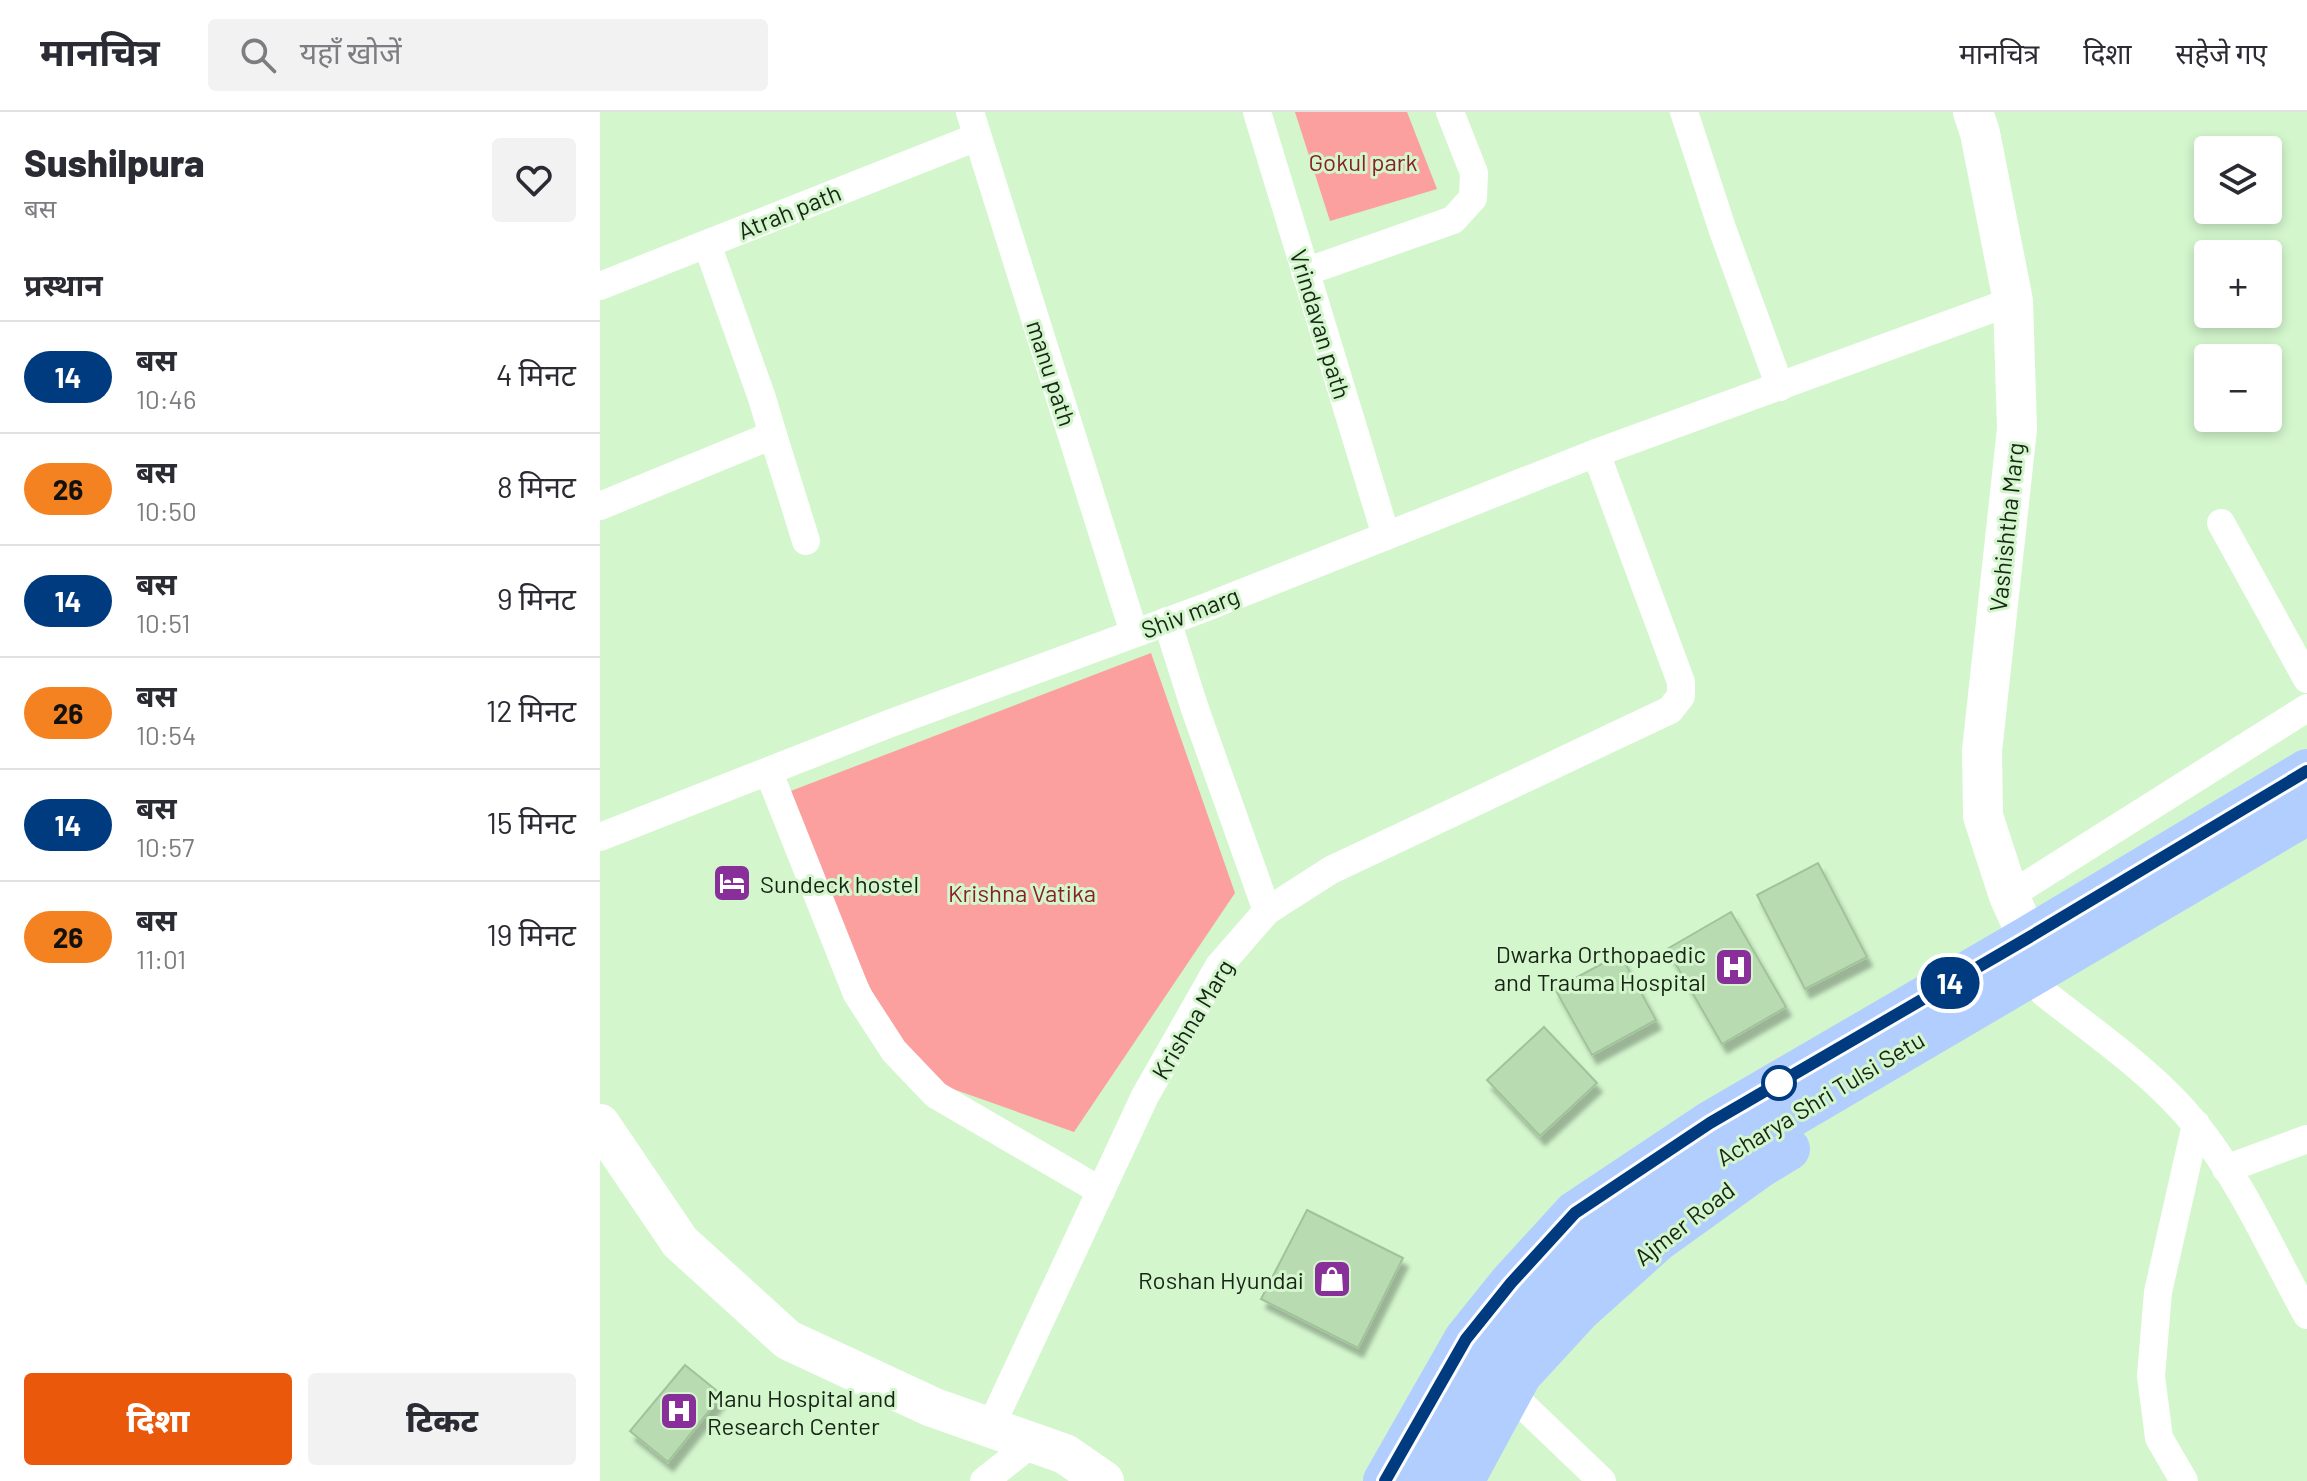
<!DOCTYPE html>
<html lang="hi">
<head>
<meta charset="utf-8">
<style>
  :root { --surface:#fff; --page:#f2f2f3; --text:#2b2b33; --muted:#7c7c81; --line:#e1e1e2; --accent:#ea580c }
  body { margin:0; font-family:Barlow,"Noto Sans Devanagari",sans-serif; background:var(--page); color:var(--text); height:100vh; display:flex; flex-direction:column; font-size:30px; white-space:nowrap }
  * { box-sizing:border-box; margin:0 }
  p { font-size:26px; color:var(--muted) }
  .icon { flex:none; width:44px; height:44px; fill:none; stroke:currentColor; stroke-width:2; stroke-linecap:round; stroke-linejoin:round }
  .map { position:relative; flex:1; overflow:hidden }
  .details { display:flex; flex-direction:column; background:var(--surface); width:600px }
  .details>* { flex:none }
  .badge { padding:0 16px; border-radius:26px; font-size:28px; line-height:52px }
  .fabs { position:absolute; left:1594px; top:24px; display:grid; gap:16px }
  .fabs a { display:grid; place-items:center; width:88px; height:88px; border-radius:8px; background:var(--surface); box-shadow:0 4px 12px #0003; font-size:40px }
  .map>.badge { position:absolute; translate:-50% -50%; box-shadow:0 0 0 4px #fff }
  h2 { padding:0 24px; font-size:30px; line-height:72px }
  .round { display:grid; place-items:center; flex:none; width:84px; height:84px; border-radius:8px; background:var(--page) }
  .head { display:flex; align-items:center; justify-content:space-between; height:136px; padding:0 24px }
  h1 { font-size:38px; font-weight:800; line-height:60px }
  .cta { display:flex; gap:16px; margin-top:auto; padding:16px 24px }
  .cta a { flex:1; height:92px; border-radius:8px; background:var(--accent); color:#fff; font-size:32px; font-weight:800; line-height:92px; text-align:center }
  .cta a+a { background:var(--page); color:var(--text) }
  ul { padding:0; list-style:none }
  li { display:flex; align-items:center; gap:24px; height:112px; padding:0 24px; border-top:2px solid var(--line) }
  li div { flex:1 }
  li b { display:block; font-size:30px }
  li em { font-style:normal }
  li .badge { min-width:88px; font-weight:700; text-align:center }
  header { display:flex; align-items:center; gap:48px; box-sizing:border-box; height:112px; padding:0 40px; background:var(--surface); border-bottom:2px solid var(--line) }
  header strong { font-size:38px }
  nav { display:flex; gap:44px; margin-inline-start:auto; font-size:28px }
  .search { width:560px; height:72px; background:var(--page); display:flex; align-items:center; gap:20px; box-sizing:border-box; padding:0 28px; border-radius:8px; color:var(--muted); font-size:30px }
  main { display:flex; flex:1; min-height:0 }
  .map>svg:first-child { display:block }
  .green { fill:#fba09e }
  .building { fill:#b8dbb2; stroke:#a1c39b; stroke-width:2; filter:url(#shadow) }
  .lines { fill:none; stroke-linecap:round; stroke-linejoin:round }
  .street { stroke:#fff; stroke-width:28 }
  .secondary { stroke:#fff; stroke-width:40 }
  .highway { stroke:#b2cefe; stroke-width:44 }
  .line-casing { stroke:#fff; stroke-width:18 }
  .line { stroke:#003b80; stroke-width:12 }
  .stop-dot { fill:#fff; stroke:#003b80; stroke-width:4 }
  .labels { text-anchor:middle; dominant-baseline:central; stroke-width:6; stroke-linejoin:round; paint-order:stroke }
  .park-label { font-size:24px; fill:#892029; stroke:#d3f6cd }
  .street-label { font-size:24px; fill:#182516; stroke:#d3f6cd }
  .poi-label { font-size:24px; fill:#182516; stroke:#d3f6cd; text-anchor:start }
</style>
</head>
<body>
<header>
<strong>मानचित्र</strong>
<div class="search"><svg class="icon" aria-label="search" viewBox="0 0 24 24"><circle cx="10" cy="10" r="6"/><path d="M15 15l6 6"/></svg>यहाँ खोजें</div>
<nav><a>मानचित्र</a><a>दिशा</a><a>सहेजे गए</a></nav>
</header>
<main>
<section class="details">
<div class="head"><div><h1>Sushilpura</h1><p>बस</p></div><a class="round"><svg class="icon" aria-label="heart" viewBox="0 0 24 24"><path d="M12 20l-8-8c-3-5 5-10 8-4 3-6 11-1 8 4z"/></svg></a></div>
<h2>प्रस्थान</h2>
<ul>
<li><span class="badge" style="background:#003b80;color:#fff">14</span><div><b>बस</b><p>10:46</p></div><em>4 मिनट</em></li>
<li><span class="badge" style="background:#f58220;color:#111">26</span><div><b>बस</b><p>10:50</p></div><em>8 मिनट</em></li>
<li><span class="badge" style="background:#003b80;color:#fff">14</span><div><b>बस</b><p>10:51</p></div><em>9 मिनट</em></li>
<li><span class="badge" style="background:#f58220;color:#111">26</span><div><b>बस</b><p>10:54</p></div><em>12 मिनट</em></li>
<li><span class="badge" style="background:#003b80;color:#fff">14</span><div><b>बस</b><p>10:57</p></div><em>15 मिनट</em></li>
<li><span class="badge" style="background:#f58220;color:#111">26</span><div><b>बस</b><p>11:01</p></div><em>19 मिनट</em></li>
</ul>
<div class="cta"><a>दिशा</a><a>टिकट</a></div>
</section>
<div class="map">
<svg width="1707" height="1369" viewBox="0 0 1707 1369">
  <defs>
    <filter id="shadow"><feDropShadow dx="5" dy="9" stdDeviation="2" flood-color="#0004"/></filter>
  </defs>
  <rect width="100%" height="100%" fill="#d3f6cd"/>
  <!-- green -->
  <g class="green">
    <path d="M695,0H807L837,77L730,109Z"/>
    <path d="M551,541L635,781L474,1020L336,971L291,918L260,855L188,680Z"/>
  </g>
  <!-- building -->
  <g class="building">
    <path d="M1218,751L1267,845L1205,877L1157,783Z"/>
    <path d="M1131,800L1186,895L1122,932L1067,837Z"/>
    <path d="M1020,842L1056,908L992,943L955,877Z"/>
    <path d="M944,915L997,971L940,1024L887,968Z"/>
    <path d="M707,1098L803,1146L758,1236L661,1187Z"/>
    <path d="M85,1253L122,1283L68,1350L30,1319Z"/>
  </g>
  <g class="lines">
    <!-- street -->
    <g class="street">
      <path d="M370,0L534,521"/>
      <path d="M657,0L786,424"/>
      <path d="M1084,0L1123,119L1180,275"/>
      <path d="M705,160L853,108L873,86L874,61L850,0"/>
      <path d="M0,174L377,25"/>
      <path d="M173,323L206,429"/>
      <path d="M0,394L173,323L162,286L107,132"/>
      <path d="M1621,411L1707,567"/>
      <path d="M567,509L595,597L667,799"/>
      <path d="M169,661L257,882L294,939L336,983L501,1079"/>
      <path d="M0,725L291,611L604,496L996,341L1413,189"/>
      <path d="M1409,784L1707,596"/>
      <path d="M1444,881C1496,922 1554,961 1596,1013C1642,1070 1672,1140 1707,1203"/>
      <path d="M1626,1057L1707,1027"/>
      <path d="M910,1281L1002,1369"/>
      <path d="M390,1316L545,984L619,854L667,799L731,758L1070,598L1081,584V570L996,341"/>
      <path d="M384,1369L432,1331"/>
      <path d="M1584,1369L1559,1326L1551,1264L1558,1180L1596,1012"/>
    </g>
    <!-- secondary -->
    <g class="secondary">
      <path d="M1373,0L1380,21L1413,189L1417,317L1382,639L1383,704L1409,784L1428,826"/>
      <path d="M0,1012L80,1130L188,1228L332,1295L465,1342L504,1369"/>
    </g>
    <!-- highway -->
    <g class="highway">
      <path d="M785,1369L866,1227L911,1171L975,1101L1110,1011L1428,826L1707,659"/>
      <path d="M826,1369L895,1240L947,1171L1035,1095L1707,701"/>
      <path d="M862,1369L920,1262L978,1199L1057,1128L1160,1054L1188,1037"/>
    </g>
  </g>
  <g class="lines">
    <!-- line casing -->
    <g class="line-casing">
      <path id="line" d="M785,1369L866,1227L911,1171L975,1101L1110,1011L1428,826L1707,659"/>
    </g>
    <!-- line -->
    <use href="#line" class="line"/>
  </g>
  <!-- icons -->
  <defs>
    <g id="hotel-square" transform="scale(2)"><rect x="-9" y="-9" width="18" height="18" rx="4" fill="#892f9a" stroke="#d3f6cd"/><path d="M-6-4.5h1.5V1H6V5H4.5V3h-9V5H-6ZM-4 0a1.8 1.8 0 1 1 3.6 0ZM.5 0V-2.5h3Q6-2.5 6 0Z" fill="#fff"/></g>
    <g id="hospital-square" transform="scale(2)"><rect x="-9" y="-9" width="18" height="18" rx="4" fill="#892f9a" stroke="#d3f6cd"/><path d="M-5-5h3v3.5h4V-5h3V5h-3V1.5h-4V5h-3Z" fill="#fff"/></g>
    <g id="shop-square" transform="scale(2)"><rect x="-9" y="-9" width="18" height="18" rx="4" fill="#892f9a" stroke="#d3f6cd"/><path d="M-5-2.5h2.3a2.7 3.5 0 0 1 5.4 0H5L5.5 6h-11ZM-1.5-2.5h3a1.5 2.3 0 0 0-3 0Z" fill="#fff"/></g>
  </defs>
  <g fill-rule="evenodd">
    <use href="#hotel-square" x="132" y="771"/>
    <use href="#hospital-square" x="1134" y="855"/>
    <use href="#shop-square" x="732" y="1167"/>
    <use href="#hospital-square" x="79" y="1299"/>
  </g>
  <!-- markers -->
  <circle class="stop-dot" cx="1179" cy="971" r="16"/>
  <g class="labels">
    <!-- park labels -->
    <g class="park-label">
      <text x="763" y="49">Gokul park</text>
      <text x="422" y="780">Krishna Vatika</text>
    </g>
    <!-- street labels -->
    <g class="street-label">
      <text transform="translate(189 99) rotate(-22)">Atrah path</text>
      <text transform="translate(721 212) rotate(73)">Vrindavan path</text>
      <text transform="translate(452 261) rotate(72)">manu path</text>
      <text transform="translate(1406 415) rotate(-84)">Vashishtha Marg</text>
      <text transform="translate(590 500) rotate(-21)">Shiv marg</text>
      <text transform="translate(592 907) rotate(-59)">Krishna Marg</text>
      <text transform="translate(1220 986) rotate(-31)">Acharya Shri Tulsi Setu</text>
      <text transform="translate(1084 1111) rotate(-38)">Ajmer Road</text>
    </g>
    <!-- poi labels -->
    <g class="poi-label">
      <text x="160" y="771">Sundeck hostel</text>
      <text x="1106" y="841" text-anchor="end">Dwarka Orthopaedic<tspan x="1106" dy="28">and Trauma Hospital</tspan></text>
      <text x="704" y="1167" text-anchor="end">Roshan Hyundai</text>
      <text x="107" y="1285">Manu Hospital and<tspan x="107" dy="28">Research Center</tspan></text>
    </g>
  </g>
</svg>
<div class="fabs">
<a><svg class="icon" aria-label="layers" viewBox="0 0 24 24"><path d="M12 4l9 5-9 5-9-5zM3 14l9 5 9-5"/></svg></a>
<a>+</a>
<a>−</a>
</div>
<b class="badge" style="left:1350px;top:871px;background:#003b80;color:#fff">14</b>
</div>
</main>
</body>
</html>
